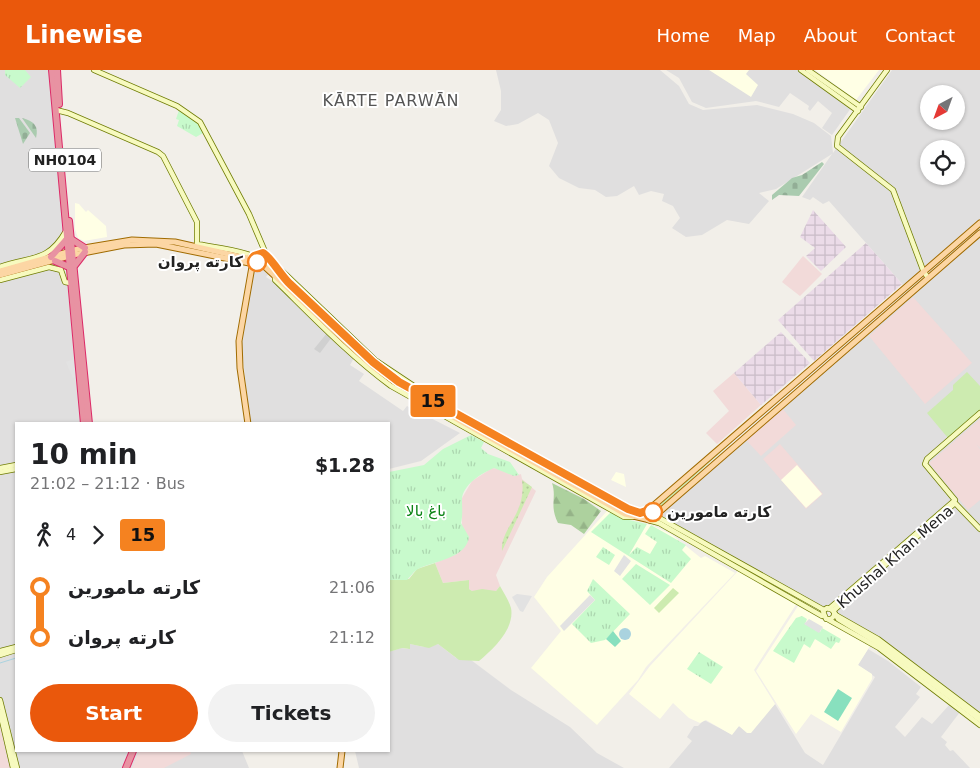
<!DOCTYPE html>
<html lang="en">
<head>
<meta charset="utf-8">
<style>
  :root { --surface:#fff; --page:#f2f2f2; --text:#202124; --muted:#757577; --accent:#ea580c }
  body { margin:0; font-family:"DejaVu Sans","Noto Naskh Arabic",sans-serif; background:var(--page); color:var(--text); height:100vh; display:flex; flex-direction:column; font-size:19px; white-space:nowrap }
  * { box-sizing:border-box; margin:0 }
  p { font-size:16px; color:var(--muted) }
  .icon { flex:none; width:28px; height:28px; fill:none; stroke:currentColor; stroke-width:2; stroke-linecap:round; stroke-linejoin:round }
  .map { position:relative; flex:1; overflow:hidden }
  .side { position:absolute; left:15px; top:352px; width:375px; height:330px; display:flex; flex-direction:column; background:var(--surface); border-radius:0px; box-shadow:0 1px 4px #0004 }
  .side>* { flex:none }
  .badge { padding:0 10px; border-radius:4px; font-size:18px; line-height:32px }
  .needle { width:32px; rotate:221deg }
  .fabs { position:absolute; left:920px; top:15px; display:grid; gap:10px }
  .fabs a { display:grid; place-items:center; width:45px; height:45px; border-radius:50%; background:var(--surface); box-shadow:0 1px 4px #0004; font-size:25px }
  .map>.badge { position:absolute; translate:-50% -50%; box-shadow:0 0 0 2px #fff }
  .legs { display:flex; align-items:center; gap:8px; height:55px; padding:0 15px; font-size:16px }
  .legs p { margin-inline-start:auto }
  .head { display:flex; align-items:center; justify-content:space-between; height:85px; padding:0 15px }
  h1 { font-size:28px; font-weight:800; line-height:38px }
  .cta { display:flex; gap:10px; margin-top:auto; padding:10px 15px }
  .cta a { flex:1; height:58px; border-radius:30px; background:var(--accent); color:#fff; font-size:20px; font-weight:800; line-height:58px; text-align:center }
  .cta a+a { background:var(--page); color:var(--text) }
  ul { padding:0 15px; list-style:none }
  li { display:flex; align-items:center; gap:18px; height:50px; font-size:19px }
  li i { display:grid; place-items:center; width:8px; height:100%; margin:0 6px; background:currentColor }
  li i::after { content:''; width:12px; height:12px; margin:-6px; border:4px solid; border-radius:50%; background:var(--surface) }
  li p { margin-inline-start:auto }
  li:first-child i { background:linear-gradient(#0000 50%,currentColor 0) }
  li:last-child i { background:linear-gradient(currentColor 50%,#0000 0) }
  header { display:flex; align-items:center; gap:30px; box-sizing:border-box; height:70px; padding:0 25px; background:var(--accent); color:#fff }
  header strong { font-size:24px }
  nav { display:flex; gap:28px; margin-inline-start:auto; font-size:18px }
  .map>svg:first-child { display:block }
  .residential { fill:#e0dfdf; fill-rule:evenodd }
  .commercial { fill:#f2dad9 }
  .industrial { fill:url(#industrial-grid) }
  .education { fill:#ffffe5 }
  .religious { fill:#d0d0d0 }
  .grass { fill:#cdebb0 }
  .forest { fill:url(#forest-firs) }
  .cemetery { fill:url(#cemetery-stones) }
  .park { fill:url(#park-tufts) }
  .garden { fill:url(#garden-dots) }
  .pitch { fill:#88e0be }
  .parking { fill:#e2e2e2 }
  .water { fill:#aad3df }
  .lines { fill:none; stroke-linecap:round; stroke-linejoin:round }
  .stream { stroke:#aad3df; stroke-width:1 }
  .secondary-casing { stroke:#707d05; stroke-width:6 }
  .primary-casing { stroke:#a06b00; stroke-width:7 }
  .highway-casing { stroke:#dc2a67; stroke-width:8 }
  .secondary { stroke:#f7fabf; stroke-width:4.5 }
  .primary { stroke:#fcd6a4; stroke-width:5 }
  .highway { stroke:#e892a2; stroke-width:6 }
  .line-1-casing { stroke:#fff; stroke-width:11 }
  .line-1 { stroke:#f58220; stroke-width:8 }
  .stop-1-dot { fill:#fff; stroke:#f58220; stroke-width:2.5 }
  .labels { text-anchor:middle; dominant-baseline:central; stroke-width:4; stroke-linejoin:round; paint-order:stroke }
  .shield { fill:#fff; stroke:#646464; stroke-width:1 }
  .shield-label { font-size:14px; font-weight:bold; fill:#222 }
  .stop-label { font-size:15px; font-weight:bold; fill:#222; stroke:#fff; text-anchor:end }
  .park-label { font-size:15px; fill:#0c8416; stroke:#fff }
  .street-label { font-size:15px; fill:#222; stroke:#fff }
  .neighbourhood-label { font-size:16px; letter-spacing:1px; fill:#555; stroke:#fff }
</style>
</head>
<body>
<header>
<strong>Linewise</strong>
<nav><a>Home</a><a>Map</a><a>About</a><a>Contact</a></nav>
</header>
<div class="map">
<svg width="980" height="698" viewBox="0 0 980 698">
  <defs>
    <pattern id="industrial-grid" width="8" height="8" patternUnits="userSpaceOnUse" patternTransform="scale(1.25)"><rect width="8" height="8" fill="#ebdbe8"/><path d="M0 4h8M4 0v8" fill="none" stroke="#c9bcc7"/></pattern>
    <pattern id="forest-firs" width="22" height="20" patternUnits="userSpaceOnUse" patternTransform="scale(1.25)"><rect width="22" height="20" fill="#add19e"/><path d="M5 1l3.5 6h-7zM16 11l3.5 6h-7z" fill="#95b388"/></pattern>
    <pattern id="cemetery-stones" width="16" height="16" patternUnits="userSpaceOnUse" patternTransform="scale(1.25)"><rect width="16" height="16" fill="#aacbaf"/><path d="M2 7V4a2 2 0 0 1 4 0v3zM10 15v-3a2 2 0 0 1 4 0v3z" fill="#92ae96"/></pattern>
    <pattern id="park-tufts" width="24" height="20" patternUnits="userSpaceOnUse" patternTransform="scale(1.25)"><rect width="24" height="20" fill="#c8facc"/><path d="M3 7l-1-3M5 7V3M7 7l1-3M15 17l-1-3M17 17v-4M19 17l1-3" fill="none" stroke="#acd6af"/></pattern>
    <pattern id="garden-dots" width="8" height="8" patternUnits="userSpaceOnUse" patternTransform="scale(1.25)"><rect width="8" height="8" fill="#cdebb0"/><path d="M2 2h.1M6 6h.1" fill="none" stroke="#b0c997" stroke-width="1.8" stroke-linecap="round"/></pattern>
  </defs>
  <rect width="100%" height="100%" fill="#f2efe9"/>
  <!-- residential -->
  <g class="residential">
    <path d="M0,0H52L66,170L51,190L0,203Z"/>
    <path d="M496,0H660L679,16L689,34L703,40L757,35L793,44L814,53L831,66L833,83L892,0H980V149L903,215L829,131L823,134L813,127L810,130L802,127L832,84L776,119L759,123L769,131L749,154L727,150L702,165L686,167L672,158L680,148L673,136L662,131L664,124L651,121L639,125L634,116L617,126L606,127L595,120L579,118L559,108L549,96L558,73L549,50L538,43L518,54L506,56L494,51L501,40V21ZM929,24H956V51H929ZM929,79H956V106H929Z"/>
    <path d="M666,0H799L851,38L832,65L822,58L832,43L818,31L810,41L808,39L809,36L790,23L779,37L756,31L706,38L692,32L679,8Z"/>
    <path d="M980,158V646L837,545L648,449Z"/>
    <path d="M52,193L66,202L81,354H16V681H242L249,698H0V208Z"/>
    <path d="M254,196L263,197L270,202L266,207L277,214L354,288L350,295L364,304L359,311L403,341L407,336L460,363L421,391L389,399V354H250L241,269Z"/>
    <path d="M410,574L424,577L438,574L456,588L471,590L511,620L570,657L597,683L624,698H359L355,681H389V582L401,578L408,579Z"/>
    <path d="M868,579L888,591L921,617L916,624L920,627L895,657L905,667L922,647L932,654L950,634L960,642L941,667L947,672L945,675L950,681L953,680L970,698H669L692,671L687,667L694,656H698L704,650L731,664L739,656L748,663L775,634L805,683L823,695L875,607L858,595Z"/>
  </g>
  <!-- commercial -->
  <g class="commercial">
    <path d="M803,186L822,204L800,226L782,212Z"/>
    <path d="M913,227L972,293L925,334L869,266Z"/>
    <path d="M734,303L761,335L717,374L706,363L729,341L713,321Z"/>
    <path d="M782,338L796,355L761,386L746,370Z"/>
    <path d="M980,349V378L976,374L980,379V430L968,440L929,393Z"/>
    <path d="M780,374L823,424L806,439L763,389Z"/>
    <path d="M492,398L500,399L515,406L521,404L522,409L536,421L496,505L500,516L496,521H472L469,519V510L443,513L435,493L456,484L462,457V428L472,411Z"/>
    <path d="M0,656L10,698H0Z"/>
    <path d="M139,681H190L191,684L164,698H132Z"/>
  </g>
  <!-- industrial -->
  <g class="industrial">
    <path d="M813,140L846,177L821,201L806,186L815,178L800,167Z"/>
    <path d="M866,173L902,214L814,291L778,250Z"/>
    <path d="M781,262L810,293L761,335L734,303Z"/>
  </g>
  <!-- education -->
  <g class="education">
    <path d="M709,0H749L746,4L758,15L751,27Z"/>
    <path d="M815,0H879L856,30Z"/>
    <path d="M75,133L79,134L86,142L88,140L106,156L107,167L84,171L78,168L75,159Z"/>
    <path d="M797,395L822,424L806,438L781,410Z"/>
    <path d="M616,402L624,404L626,417L611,410Z"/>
    <path d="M607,441L625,449L651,455L671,464L701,488L705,486L735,503L646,597L638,610L597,655L531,598L561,561L534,527L547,507Z"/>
    <path d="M738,501L797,533L754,600L775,634L751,663H747L739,656L732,665L706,650L700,653L689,648L673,633L660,649L629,624L650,596Z"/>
    <path d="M798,536L870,576L858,595L872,604V609L841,662L811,644L796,664L756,601Z"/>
  </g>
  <!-- religious -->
  <path class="religious" d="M327,263L332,267L320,283L314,279Z"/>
  <!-- grass -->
  <g class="grass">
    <path d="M967,302L980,316V340L948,368L927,343L953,320V315Z"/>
    <path d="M730,371L731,373L657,440L655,439Z"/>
    <path d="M435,493L443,513L469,510V519L472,521L482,519L496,521L500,516C504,523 509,531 511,538C515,559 493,579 479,591L459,590L438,574L429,578L410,574V579L402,578L389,582V510L409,509L417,499Z"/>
    <path d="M673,518L679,523L659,543L654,538Z"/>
  </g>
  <!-- forest -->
  <path class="forest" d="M552,413L584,429L601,441L584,464L571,455L558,453C549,435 557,428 552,413Z"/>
  <!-- cemetery -->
  <g class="cemetery">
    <path d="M15,48H19L30,63L23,74Z"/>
    <path d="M22,48C34,51 39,56 36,68Z"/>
    <path d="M822,92L824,94L799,126L779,125L772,130V125L792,108L802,105Z"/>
  </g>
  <!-- park -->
  <g class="park">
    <path d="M5,0H25L31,7L20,18L5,5Z"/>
    <path d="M179,40L198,53L205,62L196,67L177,56L179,50L176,49Z"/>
    <path d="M471,365L484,372L481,378L488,384L510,392L519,405L514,406L494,398C482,403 462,415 462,430C462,438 463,445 461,453L469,467C466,489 433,491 418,499C414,501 410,507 407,510H389V402L424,395L443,379Z"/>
    <path d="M611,442L625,449L647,454L629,485L637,477L650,484L657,472L645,464L651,455L686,475L682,480L691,489L671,513L591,462Z"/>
    <path d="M603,477L615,485L609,495L596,487Z"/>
    <path d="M636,494L670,515L650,535L622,509Z"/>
    <path d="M593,509L630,544L605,570L591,573L572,554L595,530L587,521Z"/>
    <path d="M802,546L807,549L805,554L820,562L822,558L841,569L839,573L836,572L831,579L815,569L810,578L804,574L794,593L773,581L796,548Z"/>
    <path d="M699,582L723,597L711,614L687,599Z"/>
  </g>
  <!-- garden -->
  <path class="garden" d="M522,410L532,417L502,481C500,458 527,444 522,410Z"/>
  <!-- pitch -->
  <g class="pitch">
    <path d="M613,561L621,571L615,577L606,569Z"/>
    <path d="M838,619L852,628L838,651L824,642Z"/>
  </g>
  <!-- parking -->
  <g class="parking">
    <path d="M74,289L76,307L73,308L66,292Z"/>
    <path d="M624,485L631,491L620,506L614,501Z"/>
    <path d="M517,524L532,526L523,542L520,541L512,527Z"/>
    <path d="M590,525L595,530L564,561L560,556Z"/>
    <path d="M809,549L823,557L819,563L804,554Z"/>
  </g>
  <!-- water -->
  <circle class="water" cx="625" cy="564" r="6"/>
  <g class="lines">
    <!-- stream -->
    <path class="stream" d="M0,593L16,588"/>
    <!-- secondary casing -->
    <g class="secondary-casing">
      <g id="secondary">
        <path d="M94,0L177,36L200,52L249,144L266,184L259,191"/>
        <path d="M801,0L858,41"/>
        <path d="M808,0L861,37"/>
        <path d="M887,0L838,67L837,76L893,120L923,200L928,208"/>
        <path d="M56,40L68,43L158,82L163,86L197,152V174C217,178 265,181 273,203"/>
        <path d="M0,197C30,186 48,193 66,161"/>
        <path d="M282,201L375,290L426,324"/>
        <path d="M275,205V210C312,246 349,285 391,316L624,447H633"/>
        <path d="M0,210L49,197L61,200L65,212L70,213"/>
        <path d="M0,398L16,395"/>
        <path d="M0,402L16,399"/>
        <path d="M955,430L925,394L927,389L980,343"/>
        <path d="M654,445L824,540"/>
        <path d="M648,450L659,453L822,546"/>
        <path d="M830,538L954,431"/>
        <path d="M833,541L955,433L980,459"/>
        <path d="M834,544L878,569L980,646"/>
        <path d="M834,546L831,549H826L823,541L827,538L833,540L838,549L881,575L980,650"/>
        <path d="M829,550L879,578L980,655"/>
        <path d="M0,581L16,577"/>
        <path d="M0,585L16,580"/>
        <path d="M0,630L17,698"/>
        <path d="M0,642L13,698"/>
      </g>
    </g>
    <!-- primary casing -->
    <g class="primary-casing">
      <g id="primary">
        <path d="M0,201L78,179L132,170L175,172L246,188L263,183L269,187L279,203L386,304L628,439C639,445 644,442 653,436L980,153"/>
        <path d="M0,205L73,185L124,175L156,174L264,196L373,297L400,316"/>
        <path d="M448,344L625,444L650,450L980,163"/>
        <path d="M248,354L240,298L239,271L253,191"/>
        <path d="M340,698L342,681"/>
      </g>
    </g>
    <!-- highway casing -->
    <g class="highway-casing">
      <g id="highway">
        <path d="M52,0L84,354"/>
        <path d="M57,0L59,34"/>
        <path d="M69,151L89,354"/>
        <path d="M71,169L85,178"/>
        <path d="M51,187L66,170"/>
        <path d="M55,191L69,197"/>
        <path d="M75,195L85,182"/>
        <path d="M126,698L133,681"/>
      </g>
    </g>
    <!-- secondary -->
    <use href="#secondary" class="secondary"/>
    <!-- primary -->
    <use href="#primary" class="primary"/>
    <!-- highway -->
    <use href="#highway" class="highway"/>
  </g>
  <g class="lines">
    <!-- line-1 casing -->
    <g class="line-1-casing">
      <path id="line-1" d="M257,192L253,193L254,186L263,183C269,185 282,207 290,214L373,292L399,312L628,439L640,443L649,440L653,442"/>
    </g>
    <!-- line-1 -->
    <use href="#line-1" class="line-1"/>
  </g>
  <!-- markers -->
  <g class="stop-1-dot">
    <circle cx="257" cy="192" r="9"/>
    <circle cx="653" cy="442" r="9"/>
  </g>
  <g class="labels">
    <!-- shield labels -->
    <rect class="shield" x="29" y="78.5" width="72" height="23" rx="4"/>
    <g class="shield-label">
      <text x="65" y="90">NH0104</text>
    </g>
    <!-- stop labels -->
    <g class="stop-label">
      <text x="243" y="192">کارته پروان</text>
      <text x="667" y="442" text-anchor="start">کارته مامورین</text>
    </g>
    <!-- park labels -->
    <g class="park-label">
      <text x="426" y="441">باغ بالا</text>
    </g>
    <!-- street labels -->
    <g class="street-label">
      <text transform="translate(895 487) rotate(-41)">Khushal Khan Mena</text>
    </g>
    <!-- neighbourhood labels -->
    <g class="neighbourhood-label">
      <text x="391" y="30">KĀRTE PARWĀN</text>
    </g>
  </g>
</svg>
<div class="fabs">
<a><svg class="needle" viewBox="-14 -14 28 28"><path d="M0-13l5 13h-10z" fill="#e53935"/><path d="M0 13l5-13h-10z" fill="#757577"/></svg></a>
<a><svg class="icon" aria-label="locate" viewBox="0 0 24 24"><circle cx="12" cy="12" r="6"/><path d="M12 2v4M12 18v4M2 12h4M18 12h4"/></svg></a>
</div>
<b class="badge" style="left:433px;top:331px;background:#f58220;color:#111">15</b>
<section class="side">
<div class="head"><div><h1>10 min</h1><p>21:02 – 21:12 · Bus</p></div><b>$1.28</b></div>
<div class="legs"><svg class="icon" aria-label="walk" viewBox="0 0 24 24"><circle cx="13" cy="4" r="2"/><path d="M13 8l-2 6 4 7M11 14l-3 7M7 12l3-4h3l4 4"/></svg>4<svg class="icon" aria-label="forward" viewBox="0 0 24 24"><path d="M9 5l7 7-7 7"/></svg><b class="badge" style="background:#f58220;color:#111">15</b></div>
<ul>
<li><i style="color:#f58220"></i><b>کارته مامورین</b><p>21:06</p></li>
<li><i style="color:#f58220"></i><b>کارته پروان</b><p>21:12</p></li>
</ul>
<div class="cta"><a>Start</a><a>Tickets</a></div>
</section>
</div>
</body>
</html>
